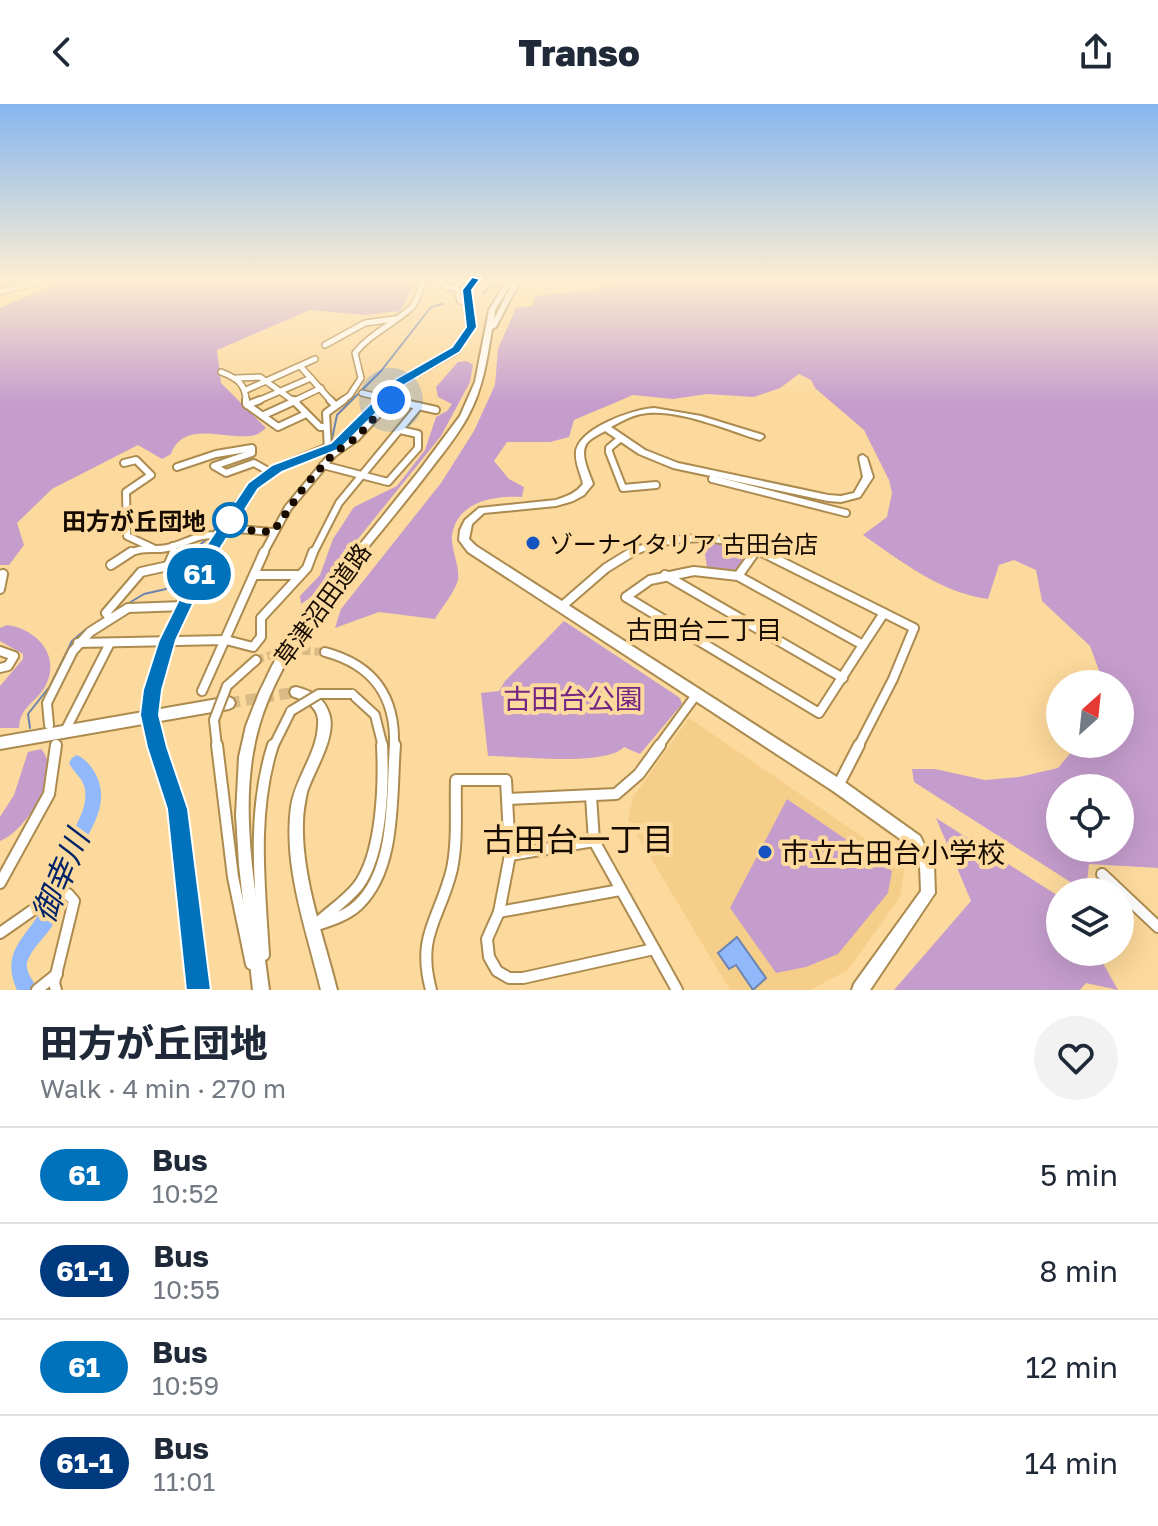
<!DOCTYPE html>
<html lang="en">
<head>
<meta charset="utf-8">
<style>
  :root { --surface:#fff; --page:#f2f2f3; --text:#1f2937; --muted:#747a83; --line:#e0e1e3 }
  body { margin:0; font-family:"Golos Text","Noto Sans JP",sans-serif; background:var(--page); color:var(--text); height:100vh; display:flex; flex-direction:column; font-size:30px; white-space:nowrap }
  * { box-sizing:border-box; margin:0 }
  p { font-size:26px; color:var(--muted) }
  .icon { flex:none; width:44px; height:44px; fill:none; stroke:currentColor; stroke-width:2; stroke-linecap:round; stroke-linejoin:round }
  .map { position:relative; height:886px; overflow:hidden }
  .panel { display:flex; flex-direction:column; background:var(--surface); flex:1 }
  .panel>* { flex:none }
  .badge { padding:0 16px; border-radius:26px; font-size:28px; line-height:52px }
  .needle { width:52px; rotate:27deg }
  .controls { position:absolute; left:1046px; top:566px; display:grid; gap:16px }
  .controls a { display:grid; place-items:center; width:88px; height:88px; border-radius:50%; background:var(--surface); box-shadow:0 8px 32px #0002; font-size:40px }
  .you { position:absolute; width:40px; height:40px; margin:-20px; border:6px solid #fff; border-radius:50%; background:#1a73e8; box-shadow:0 0 0 12px #1a73e833 }
  .map>.badge { position:absolute; translate:-50% -50%; box-shadow:0 0 0 4px #fff }
  .round { display:grid; place-items:center; flex:none; width:84px; height:84px; border-radius:42px; background:var(--page) }
  .headline { display:flex; align-items:center; justify-content:space-between; height:136px; padding:0 40px }
  h1 { font-size:38px; font-weight:800; line-height:60px }
  ul { padding:0; list-style:none }
  li { display:flex; align-items:center; gap:24px; height:96px; padding:0 40px; border-top:2px solid var(--line) }
  li div { flex:1 }
  li b { display:block; font-size:30px }
  li em { font-style:normal }
  li .badge { min-width:88px; font-weight:700; text-align:center }
  header { display:flex; justify-content:space-between; align-items:center; height:104px; padding:0 40px; background:var(--surface); font-size:36px; font-weight:800 }
  .map>svg:first-child { display:block }
  .built { fill:#f5ce8a }
  .green { fill:#c59dcd; fill-rule:evenodd }
  .water { fill:#91b8fa; stroke:#6c84af; stroke-width:2 }
  .lines { fill:none; stroke-linecap:round; stroke-linejoin:round }
  .stream { stroke:#6c84af; stroke-width:2 }
  .river { fill:#91b8fa; fill-rule:evenodd }
  .street-tunnel { stroke:#daba85; stroke-width:8; stroke-dasharray:8 4; stroke-linecap:butt }
  .secondary-tunnel { stroke:#daba85; stroke-width:11; stroke-dasharray:11 6; stroke-linecap:butt }
  .street-far3-casing { stroke:#ac8b50; stroke-width:8 }
  .street-far2-casing { stroke:#ac8b50; stroke-width:10 }
  .street-far1-casing { stroke:#ac8b50; stroke-width:12 }
  .street-casing { stroke:#ac8b50; stroke-width:14 }
  .secondary-casing { stroke:#ac8b50; stroke-width:4 }
  .primary-casing { stroke:#ac8b50; stroke-width:4 }
  .street-far3 { stroke:#fff; stroke-width:5 }
  .street-far2 { stroke:#fff; stroke-width:6 }
  .street-far1 { stroke:#fff; stroke-width:8 }
  .street { stroke:#fff; stroke-width:10 }
  .secondary { fill:#fff; fill-rule:evenodd }
  .primary { fill:#fff; fill-rule:evenodd }
  .street-bridge-casing { stroke:#ac8b50; stroke-width:12; stroke-linecap:butt }
  .street-bridge { stroke:#fff; stroke-width:8 }
  .line { fill:#0072bc; stroke:#fff; stroke-width:2 }
  .walk { stroke:#170b00; stroke-width:8; stroke-dasharray:0 14.4 }
  .stop-dot { fill:#fff; stroke:#0072bc; stroke-width:4 }
  .poi-dot { fill:#1554c0; stroke:#fcd99c; stroke-width:3 }
  .labels { text-anchor:middle; dominant-baseline:central; stroke-width:8; stroke-linejoin:round; paint-order:stroke }
  .stop-label { font-size:24px; font-weight:bold; fill:#170b00; stroke:#fcd99c; text-anchor:end }
  .poi-label { font-size:24px; fill:#170b00; stroke:#fcd99c; text-anchor:start }
  .street-label { font-size:24px; fill:#170b00; stroke:#fcd99c }
  .neighbourhood-label { font-size:26px; fill:#170b00; stroke:#fcd99c }
  .near-park-label { font-size:28px; fill:#752684; stroke:#fcd99c }
  .near-poi-label { font-size:28px; fill:#170b00; stroke:#fcd99c; text-anchor:start }
  .near-neighbourhood-label { font-size:32px; fill:#170b00; stroke:#fcd99c }
  .near-water-label { font-size:32px; font-style:italic; fill:#002368; stroke:#fcd99c }
</style>
</head>
<body>
<header><svg class="icon" aria-label="back" viewBox="0 0 24 24"><path d="M15 5l-7 7 7 7"/></svg>Transo<svg class="icon" aria-label="share" viewBox="0 0 24 24"><path d="M12 15V3M7 8l5-5 5 5M5 13v7h14v-7"/></svg></header>
<div class="map">
<svg width="1158" height="886" viewBox="0 0 1158 886">
  <rect width="100%" height="100%" fill="#fcd99c"/>
  <!-- built -->
  <path class="built" d="M689,614L905,762L900,793L848,866L810,886H730L628,716L633,693Z"/>
  <!-- green -->
  <g class="green">
    <path d="M67,175H417L400,207L365,211L310,206L217,246L221,279L266,324C262,327 259,330 255,331C230,338 184,314 171,350L162,355L138,341L52,385L17,419L24,441L9,461H0V204Z"/>
    <path d="M622,175H1158V764L1089,760L1086,788L914,678L912,665H935L985,676L1019,673L1058,664L1078,640H1120V580H1104L1090,542L1042,497L1036,466L1014,456L999,461L988,495C941,489 901,457 863,431L887,413L892,389L889,376L864,326L815,284L811,276L799,270L780,284L754,293L707,290L673,295L633,291L574,316L569,333L550,338H507L494,357L509,375L524,383L522,393C494,391 456,398 452,432C451,446 460,462 458,476C455,488 441,504 435,515L379,508L335,524L341,505L441,379L474,327L495,281L498,245L516,204L533,202L535,192L594,186ZM1060,684H1120V744H1060Z"/>
    <path d="M467,257L473,261L470,278L441,332L311,493L301,500L300,492L320,471L333,435L354,403L397,382L425,346L436,313L447,307L452,300L438,293L436,283L458,258Z"/>
    <path d="M703,438L737,442L750,450L737,466L707,463Z"/>
    <path d="M564,517L680,594L682,600L640,650L624,643C605,663 517,652 488,652L481,589L499,587L505,577Z"/>
    <path d="M7,521C37,525 62,552 45,583C35,599 20,603 19,624H0V582L23,555V550L0,537V524Z"/>
    <path d="M41,645C64,669 25,728 0,737V713L14,691L28,648Z"/>
    <path d="M787,695L892,767L888,789L838,850L806,863L776,869L730,804Z"/>
    <path d="M936,714L1060,793V848H1105L1100,854L1118,886L1086,879L1080,886H894L971,797Z"/>
  </g>
  <!-- water -->
  <path class="water" d="M737,833L766,874L753,886L736,861L729,865L718,849Z"/>
  <g class="lines">
    <!-- stream -->
    <g class="stream">
      <path d="M527,179L533,175"/>
      <path d="M483,190L492,181"/>
      <path d="M332,335L337,311L381,267L431,203L443,200"/>
      <path d="M212,429C242,385 259,365 311,347"/>
      <path d="M114,508L144,490L166,485L184,455L208,434"/>
      <path d="M30,624L28,610L50,582L72,537L85,526"/>
    </g>
    <!-- river -->
    <path class="river" d="M77,651C87,656 93,664 97,673C112,706 82,735 71,765C65,782 64,801 55,817C48,831 32,843 27,858C25,868 34,877 38,886H17C0,848 25,835 42,805C50,791 50,773 56,758C65,735 89,711 85,685C83,674 74,669 69,659L72,654Z"/>
    <!-- street-tunnel -->
    <path class="street-tunnel" d="M256,556L288,546L325,548"/>
    <!-- secondary-tunnel -->
    <path class="secondary-tunnel" d="M229,599L296,588"/>
    <!-- street-far3 casing -->
    <g class="street-far3-casing">
      <g id="street-far3">
        <path d="M439,175L447,184L456,183"/>
        <path d="M462,175L456,183L460,197L467,198"/>
        <path d="M0,188L49,175"/>
        <path d="M325,241L365,219L395,215"/>
        <path d="M301,263L332,298"/>
        <path d="M221,268C237,274 246,280 246,298"/>
        <path d="M236,274L260,273L295,298"/>
        <path d="M246,286L315,255"/>
        <path d="M362,289L378,293"/>
        <path d="M255,298L311,274"/>
        <path d="M292,298L321,284"/>
        <path d="M341,298L350,291L361,274L355,249C371,229 394,220 412,203C420,194 418,182 428,175"/>
        <path d="M390,298H398"/>
      </g>
    </g>
    <!-- street-far2 casing -->
    <g class="street-far2-casing">
      <g id="street-far2">
        <path d="M246,296V300L278,323L306,310"/>
        <path d="M293,296L320,323H326"/>
        <path d="M330,296L334,300"/>
        <path d="M247,301L260,296"/>
        <path d="M264,311L297,296"/>
        <path d="M621,334L609,344V348L623,384L656,381"/>
        <path d="M328,345L326,309L344,296"/>
        <path d="M124,359L136,356L151,371L126,388L127,432L153,444"/>
        <path d="M323,361L388,378L418,344V330L400,326"/>
        <path d="M177,363L216,350L252,344V349L214,362L226,369L254,359L270,368"/>
        <path d="M714,370L712,375L846,409"/>
        <path d="M225,424L273,428"/>
        <path d="M173,442L174,450"/>
        <path d="M128,450C141,442 153,447 167,444C186,440 198,428 219,432"/>
        <path d="M263,450L288,404L333,350L356,334L391,296L436,306"/>
        <path d="M313,450L339,399L419,302"/>
        <path d="M628,450C672,430 721,428 766,450"/>
        <path d="M754,450L757,446"/>
      </g>
    </g>
    <!-- street-far1 casing -->
    <g class="street-far1-casing">
      <g id="street-far1">
        <path d="M762,448L914,524L893,575L858,643"/>
        <path d="M111,461L131,448"/>
        <path d="M694,467L738,472L863,541L819,609L626,493L650,476Z"/>
        <path d="M254,471H299"/>
        <path d="M665,471L843,574"/>
        <path d="M738,472L755,448"/>
        <path d="M0,485L3,470"/>
        <path d="M561,503L606,464L632,448"/>
        <path d="M110,514L106,509L141,468L168,462L174,448"/>
        <path d="M78,539L226,536L253,543L261,533V514L307,464L313,448"/>
        <path d="M863,541L884,509"/>
        <path d="M0,547L14,552L8,562L0,564"/>
        <path d="M325,548C374,561 396,593 394,643"/>
        <path d="M227,582L256,556"/>
        <path d="M202,587L264,448"/>
        <path d="M352,590L375,611L383,643"/>
        <path d="M214,616L217,643"/>
        <path d="M49,621L47,599L73,547L90,528L128,504L184,502"/>
        <path d="M65,627L110,539"/>
        <path d="M273,643L291,607"/>
        <path d="M658,643L696,591"/>
      </g>
    </g>
    <!-- street casing -->
    <g class="street-casing">
      <g id="street">
        <path d="M217,641L233,773L251,860"/>
        <path d="M838,682L859,641"/>
        <path d="M591,692L594,737L677,886"/>
        <path d="M508,695L616,690L639,670L660,641"/>
        <path d="M510,751L594,737"/>
        <path d="M1102,770L1158,823"/>
        <path d="M0,779L49,690L56,641"/>
        <path d="M499,808L620,786"/>
        <path d="M316,820C330,807 346,797 358,782C382,750 384,681 382,641"/>
        <path d="M314,822C330,817 346,812 358,801C397,764 391,691 395,641"/>
        <path d="M0,829L53,792L68,790L74,797L54,879L56,886"/>
        <path d="M264,851C260,782 251,709 273,641"/>
        <path d="M37,886L57,870"/>
        <path d="M431,886C416,830 440,815 452,765C458,736 455,705 456,676H506L510,751L499,808L487,835L489,853L497,867L509,874H523L654,845"/>
      </g>
    </g>
    <!-- secondary casing -->
    <g class="secondary-casing">
      <g id="secondary">
        <path d="M508,175H514L495,206L494,215L515,175H521L496,223L492,225C487,255 483,285 468,312C458,331 443,349 430,366C372,443 286,529 259,622C235,705 259,802 269,886H253L239,761L236,711L239,653L246,622L259,589L272,562L288,535L325,484L419,367L460,312L475,278L489,206Z"/>
        <path d="M654,304L701,312L763,331L764,333L760,336C727,326 675,303 641,310C630,312 620,318 611,323L645,346L678,359L828,391L841,392L854,389L863,373L859,354L860,352L863,351L867,354L873,373L860,393L841,398L828,397L673,364L639,350L605,327C600,330 591,334 587,339C579,350 589,368 593,380L584,391L573,397L556,402L484,409L472,420L469,435L476,442L843,677L920,732L934,761L935,789L870,886H852L854,880L921,787L920,762L910,742L833,687L468,448L459,436L460,426L465,416L479,404L556,396C568,392 576,389 583,380C581,370 575,359 576,349C577,325 633,305 654,304Z"/>
        <path d="M296,583C313,587 326,595 330,613C335,635 314,667 307,688C305,698 303,708 303,718C301,773 324,833 337,886H321C307,827 283,764 291,703C295,674 317,650 318,621C320,603 306,597 292,592L290,588L292,584Z"/>
        <path d="M229,593L233,595L235,599L233,603L229,605L0,645V633Z"/>
      </g>
    </g>
    <!-- primary casing -->
    <g class="primary-casing">
      <path id="primary" d="M471,175H478L471,186L475,223L459,248L403,280L345,339L280,366L257,384L214,451L174,536L160,586L157,611L164,643L185,705L208,886H190L171,705L150,643L143,611L146,586L162,536L205,446L249,380L274,362L339,335L397,276L453,244L467,223L463,186Z"/>
    </g>
    <!-- street-far3 -->
    <use href="#street-far3" class="street-far3"/>
    <!-- street-far2 -->
    <use href="#street-far2" class="street-far2"/>
    <!-- street-far1 -->
    <use href="#street-far1" class="street-far1"/>
    <!-- street -->
    <use href="#street" class="street"/>
    <!-- secondary -->
    <use href="#secondary" class="secondary"/>
    <!-- primary -->
    <use href="#primary" class="primary"/>
    <!-- street-bridge casing -->
    <g class="street-bridge-casing">
      <g id="street-bridge">
        <path d="M291,607L319,590H352"/>
        <path d="M214,616L227,582"/>
      </g>
    </g>
    <!-- street-bridge -->
    <use href="#street-bridge" class="street-bridge"/>
  </g>
  <!-- sky -->
  <linearGradient id="sky" x2="0" y2="1"><stop stop-color="#85b6ef"/><stop offset="0.59" stop-color="#feeed2"/><stop offset="1" stop-color="#feeed2" stop-opacity="0"/></linearGradient>
  <rect width="1158" height="299" fill="url(#sky)"/>
  <!-- line -->
  <path class="line" d="M472,173L480,175L472,186L477,223L460,248L404,281L340,345L282,368L258,385L216,451L176,536L162,586L159,611L167,643L188,705L211,886H186L167,705L147,643L140,611L143,586L159,536L204,445L248,379L272,361L331,339L396,275L452,243L466,223L462,186Z"/>
  <g class="lines">
    <!-- walk -->
    <path class="walk" d="M230,416L232,425L273,428L304,383L333,350L356,334L391,296"/>
  </g>
  <!-- markers -->
  <circle class="stop-dot" cx="230" cy="416" r="16"/>
  <g class="poi-dot">
    <circle cx="533" cy="439" r="8"/>
    <circle cx="765" cy="748" r="8"/>
  </g>
  <g class="labels">
    <!-- stop labels -->
    <g class="stop-label">
      <text x="206" y="416">田方が丘団地</text>
    </g>
    <!-- poi labels -->
    <g class="poi-label">
      <text x="549" y="439">ゾーナイタリア 古田台店</text>
    </g>
    <!-- street labels -->
    <g class="street-label">
      <text transform="translate(322 500) rotate(-54)">草津沼田道路</text>
    </g>
    <!-- neighbourhood labels -->
    <g class="neighbourhood-label">
      <text x="704" y="525">古田台二丁目</text>
    </g>
    <!-- near-park labels -->
    <g class="near-park-label">
      <text x="573" y="594">古田台公園</text>
    </g>
    <!-- near-poi labels -->
    <g class="near-poi-label">
      <text x="781" y="748">市立古田台小学校</text>
    </g>
    <!-- near-neighbourhood labels -->
    <g class="near-neighbourhood-label">
      <text x="578" y="735">古田台一丁目</text>
    </g>
    <!-- near-water labels -->
    <g class="near-water-label">
      <text transform="translate(60 772) rotate(-67)">御幸川</text>
    </g>
  </g>
</svg>
<div class="controls">
<a><svg class="needle" viewBox="-14 -14 28 28"><path d="M0-13l5 13h-10z" fill="#e53935"/><path d="M0 13l5-13h-10z" fill="#747a83"/></svg></a>
<a><svg class="icon" aria-label="locate" viewBox="0 0 24 24"><circle cx="12" cy="12" r="6"/><path d="M12 2v4M12 18v4M2 12h4M18 12h4"/></svg></a>
<a><svg class="icon" aria-label="layers" viewBox="0 0 24 24"><path d="M12 4l9 5-9 5-9-5zM3 14l9 5 9-5"/></svg></a>
</div>
<div class="you" style="left:391px;top:296px"></div>
<b class="badge" style="left:199px;top:470px;background:#0072bc;color:#fff">61</b>
</div>
<section class="panel">
<div class="headline"><div><h1>田方が丘団地</h1><p>Walk · 4 min · 270 m</p></div><a class="round"><svg class="icon" aria-label="heart" viewBox="0 0 24 24"><path d="M12 20l-8-8c-3-5 5-10 8-4 3-6 11-1 8 4z"/></svg></a></div>
<ul>
<li><span class="badge" style="background:#0072bc;color:#fff">61</span><div><b>Bus</b><p>10:52</p></div><em>5 min</em></li>
<li><span class="badge" style="background:#003b80;color:#fff">61-1</span><div><b>Bus</b><p>10:55</p></div><em>8 min</em></li>
<li><span class="badge" style="background:#0072bc;color:#fff">61</span><div><b>Bus</b><p>10:59</p></div><em>12 min</em></li>
<li><span class="badge" style="background:#003b80;color:#fff">61-1</span><div><b>Bus</b><p>11:01</p></div><em>14 min</em></li>
</ul>
</section>
</body>
</html>
